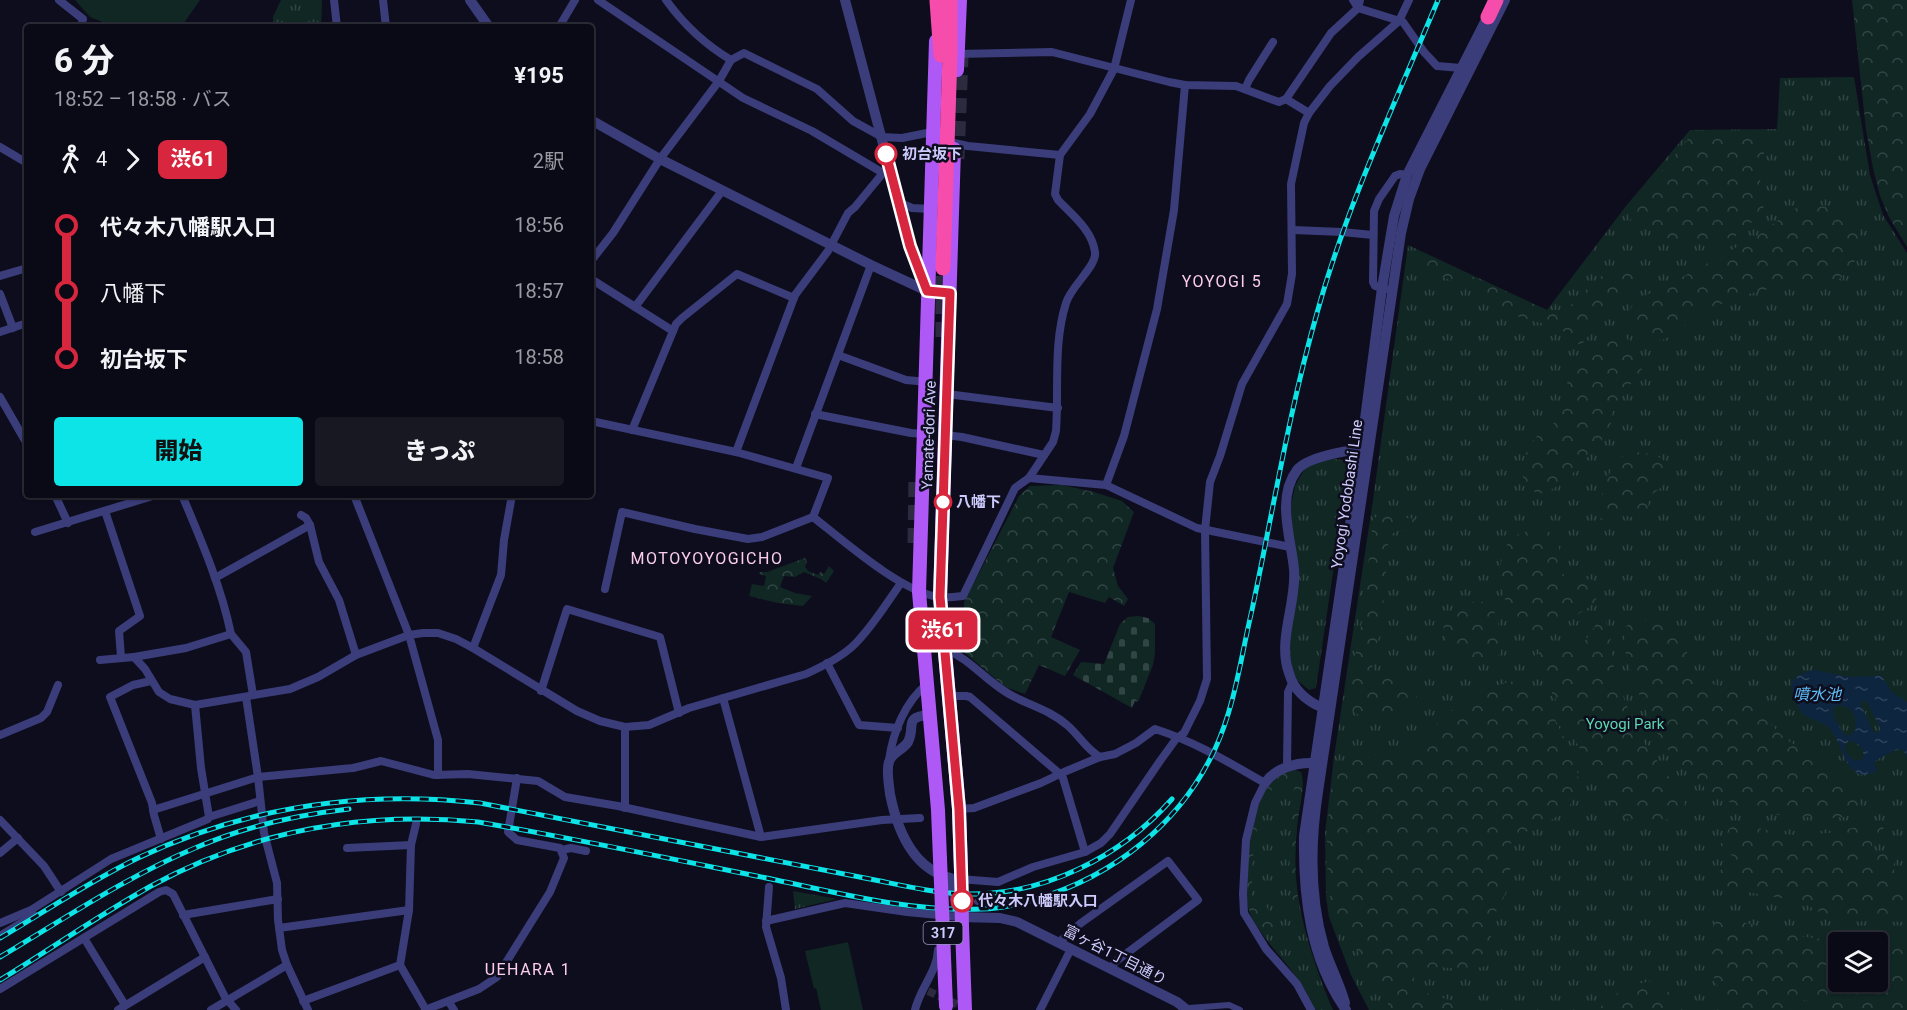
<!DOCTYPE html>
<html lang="ja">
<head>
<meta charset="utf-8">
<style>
  :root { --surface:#0a0a16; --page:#181823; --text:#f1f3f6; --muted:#999aa1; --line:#2a2b35; --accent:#0ce4e8 }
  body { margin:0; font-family:Roboto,"Noto Sans JP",sans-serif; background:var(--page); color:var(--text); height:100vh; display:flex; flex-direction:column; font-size:22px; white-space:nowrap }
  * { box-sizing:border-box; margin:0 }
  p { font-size:20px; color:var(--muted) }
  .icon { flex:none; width:33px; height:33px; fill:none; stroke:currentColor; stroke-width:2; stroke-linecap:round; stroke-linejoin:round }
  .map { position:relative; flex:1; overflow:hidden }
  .side { position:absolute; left:24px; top:24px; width:570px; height:474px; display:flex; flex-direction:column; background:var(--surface); border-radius:6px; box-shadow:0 2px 4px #0004,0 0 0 2px var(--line) }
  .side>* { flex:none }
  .badge { padding:0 12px; border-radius:9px; font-size:21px; line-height:39px }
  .fabs { position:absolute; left:1828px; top:932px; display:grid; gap:12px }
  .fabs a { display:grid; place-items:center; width:60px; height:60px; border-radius:6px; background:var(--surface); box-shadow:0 2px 4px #0004,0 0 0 2px var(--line); font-size:30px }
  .map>.badge { position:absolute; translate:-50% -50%; box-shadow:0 0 0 3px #fff }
  .legs { display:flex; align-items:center; gap:9px; height:66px; padding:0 30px; font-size:20px }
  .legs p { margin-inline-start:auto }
  .summary { display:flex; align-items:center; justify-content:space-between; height:102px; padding:0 30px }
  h1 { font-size:33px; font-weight:800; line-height:45px }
  .primary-button { display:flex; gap:12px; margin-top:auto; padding:12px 30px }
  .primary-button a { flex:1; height:69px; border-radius:6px; background:var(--accent); color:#111; font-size:24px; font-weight:800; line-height:69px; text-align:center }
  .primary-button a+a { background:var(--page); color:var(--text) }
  ul { padding:0 30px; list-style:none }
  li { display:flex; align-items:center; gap:21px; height:66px; font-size:22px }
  li i { display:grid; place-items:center; width:9px; height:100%; margin:0 8px; background:currentColor }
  li i::after { content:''; width:15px; height:15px; margin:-8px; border:4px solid; border-radius:50%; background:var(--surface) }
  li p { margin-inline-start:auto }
  li:first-child i { background:linear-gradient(#0000 50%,currentColor 0) }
  li:last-child i { background:linear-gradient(currentColor 50%,#0000 0) }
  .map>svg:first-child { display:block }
  .grass { fill:url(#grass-tufts); fill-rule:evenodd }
  .forest { fill:url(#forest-crowns) }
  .cemetery { fill:url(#cemetery-stones) }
  .garden { fill:#102724 }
  .water { fill:url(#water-ripples); fill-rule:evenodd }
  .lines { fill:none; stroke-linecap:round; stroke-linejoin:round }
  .minor-tunnel { stroke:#2b2a3e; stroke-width:8; stroke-dasharray:8 4; stroke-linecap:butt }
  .motorway-tunnel { stroke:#2b2a3e; stroke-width:15; stroke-dasharray:15 8; stroke-linecap:butt }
  .pedestrian { stroke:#3a3d7a; stroke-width:6 }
  .minor { stroke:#3a3d7a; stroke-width:8 }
  .tertiary { stroke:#3a3d7a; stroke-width:10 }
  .primary { stroke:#ae59f6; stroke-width:14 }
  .motorway { stroke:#f64dac; stroke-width:15 }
  .rail-casing { stroke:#0ce4e8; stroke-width:5 }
  .rail { stroke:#0e0d1d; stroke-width:3; stroke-dasharray:9; stroke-linecap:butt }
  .primary-bridge { stroke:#ae59f6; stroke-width:14 }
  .line-1-casing { stroke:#fff; stroke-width:14 }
  .line-1 { stroke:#d7263d; stroke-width:9 }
  .stop-1-dot { fill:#fff; stroke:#d7263d; stroke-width:3 }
  .labels { text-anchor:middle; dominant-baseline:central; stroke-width:5; stroke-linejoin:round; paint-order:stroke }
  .shield { fill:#0e0d1d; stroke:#9492b9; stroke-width:1.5 }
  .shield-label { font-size:14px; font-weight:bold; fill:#cdcbfc }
  .stop-label { font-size:15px; font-weight:bold; fill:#cdcbfc; stroke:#0e0d1d; text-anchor:start }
  .street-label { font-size:15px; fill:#cdcbfc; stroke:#0e0d1d }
  .park-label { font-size:15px; fill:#5cd7ae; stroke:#0e0d1d }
  .neighbourhood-label { font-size:16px; letter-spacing:1.5px; fill:#fccdef; stroke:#0e0d1d }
  .water-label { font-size:16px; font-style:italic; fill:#5fbdf7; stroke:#0e0d1d }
</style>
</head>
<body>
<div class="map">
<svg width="1907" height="1010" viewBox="0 0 1907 1010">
  <defs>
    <pattern id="grass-tufts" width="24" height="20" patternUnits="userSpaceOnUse" patternTransform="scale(1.5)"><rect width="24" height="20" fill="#102724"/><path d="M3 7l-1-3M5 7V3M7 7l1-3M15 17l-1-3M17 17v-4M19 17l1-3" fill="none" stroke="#324545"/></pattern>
    <pattern id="forest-crowns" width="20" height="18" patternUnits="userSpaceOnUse" patternTransform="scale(1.5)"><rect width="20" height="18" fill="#102724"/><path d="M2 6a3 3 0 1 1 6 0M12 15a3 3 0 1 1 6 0" fill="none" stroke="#324545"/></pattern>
    <pattern id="cemetery-stones" width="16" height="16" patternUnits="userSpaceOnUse" patternTransform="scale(1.5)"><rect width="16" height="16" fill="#102724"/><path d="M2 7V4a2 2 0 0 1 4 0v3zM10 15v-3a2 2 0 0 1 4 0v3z" fill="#324545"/></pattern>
    <pattern id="water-ripples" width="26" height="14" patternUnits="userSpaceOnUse" patternTransform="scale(1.5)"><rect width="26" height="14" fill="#0e2540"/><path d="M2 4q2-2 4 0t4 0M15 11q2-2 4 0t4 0" fill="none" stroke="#30435c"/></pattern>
  </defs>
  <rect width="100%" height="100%" fill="#0e0d1d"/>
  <!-- grass -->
  <g class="grass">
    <path d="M281,0H322L321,27H274L273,17Z"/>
    <path d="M1854,77L1870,175L1883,215L1907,253V1010H1369L1351,975L1329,917L1326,897L1325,833L1334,757L1373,500L1408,245L1547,310L1626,206L1690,130L1777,129L1780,78ZM1839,942H1878V981H1839Z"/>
    <path d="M1335,459L1348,461L1345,491L1316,688L1309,690L1298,681L1293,672L1289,648L1292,529L1291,506L1295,486L1306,466L1323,460Z"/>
    <path d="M1294,770L1301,772C1305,786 1300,803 1298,817C1296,831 1296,845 1295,859C1295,907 1314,966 1333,1010H1315C1310,1001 1306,990 1300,982C1284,959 1263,940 1251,915C1238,888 1251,801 1274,779C1279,775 1288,772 1294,770Z"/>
    <path d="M793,891L837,899L795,909Z"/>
  </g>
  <!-- forest -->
  <g class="forest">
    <path d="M1852,0H1907V247L1889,217L1880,196L1873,168L1866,130Z"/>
    <path d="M1735,134C1748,135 1767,135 1764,153C1763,159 1760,164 1759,170C1757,183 1770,192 1764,206C1760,215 1741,235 1731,238C1725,239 1719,238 1713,238C1707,239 1702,243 1696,244C1679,245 1640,229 1628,217L1629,211L1688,139L1697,136Z"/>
    <path d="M1805,206L1833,207L1850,216L1857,223L1860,237L1854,264L1841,278L1828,283L1781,286L1744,295L1704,311L1669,337L1662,340L1655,341L1648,339L1634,330L1630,325L1628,314L1632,306L1638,299L1668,285L1760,234L1793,209Z"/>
    <path d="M1419,253L1547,310C1554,310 1564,311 1570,306C1583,295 1608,260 1628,270C1635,274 1636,281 1635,287L1605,313L1582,344H1576L1563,331L1555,327L1516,316L1452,281L1419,266L1413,260L1414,255Z"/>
    <path d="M1612,330L1618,331C1661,368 1641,366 1616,403C1611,411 1613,421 1609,429C1601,443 1582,464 1571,475C1564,481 1553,490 1544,493C1540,494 1534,492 1531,490C1516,479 1523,454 1533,441C1539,432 1550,428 1557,420C1566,409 1562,393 1568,381C1575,365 1596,345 1608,331Z"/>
    <path d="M1636,452C1652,454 1658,454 1670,466C1671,483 1661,487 1649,497C1648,507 1649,520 1636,518C1632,517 1630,516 1626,516C1617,516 1610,521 1601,520C1595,508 1608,470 1618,460C1623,455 1629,454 1636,452Z"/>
    <path d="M1062,485L1094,492L1122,501L1134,512L1113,568L1118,586L1128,599L1124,606L1109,597L1105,603L1069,592L1051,637L1080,650L1065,676L1039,665L1025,694L1005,687L964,652V602L1019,496L1030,486Z"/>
    <path d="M1380,514L1415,519L1417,525L1416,528C1402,533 1393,525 1388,543L1381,634C1375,646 1370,656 1373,670C1385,678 1401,675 1411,686C1437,715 1356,735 1347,701L1363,615L1373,519Z"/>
    <path d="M1540,528C1576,538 1546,573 1572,579C1577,581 1585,579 1591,579L1598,586C1599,604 1589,607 1575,616C1567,620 1551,631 1542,633C1507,639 1485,560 1514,537C1521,532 1531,530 1540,528Z"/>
    <path d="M805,558L807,562L805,567L808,571L818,575L820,572L824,574L829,566L834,571L826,583L821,579L804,572L795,577L784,576L780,587L795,593L812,596L803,606L778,603L749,596L752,584L764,586L766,576L759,574L760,572H767Z"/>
    <path d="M1475,602C1477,602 1484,602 1485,602C1499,606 1502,642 1501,653C1491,662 1469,667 1457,658C1449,653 1446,642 1445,634C1443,628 1443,621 1446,616C1453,607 1466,604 1475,602Z"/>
    <path d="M1605,619L1610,636L1614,669L1626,704L1645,744L1685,799L1684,812C1662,824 1637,829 1616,812L1575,740L1555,698L1535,664L1536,656L1541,650C1549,648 1557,650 1565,649C1583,648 1590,636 1597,622Z"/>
    <path d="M1659,619C1697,631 1679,661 1698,676C1708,685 1724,686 1736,692C1759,705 1769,727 1790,742C1796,746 1803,749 1810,753C1830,765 1857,784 1862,808C1849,821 1826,818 1809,817C1783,815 1753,814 1729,802C1682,779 1653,735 1637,688C1630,669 1620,646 1626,626L1642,620Z"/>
    <path d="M1517,681C1535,682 1545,697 1552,713C1566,746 1599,786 1560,814C1550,821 1540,827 1528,831C1520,834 1513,835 1511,844C1509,853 1511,863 1510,872C1510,882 1506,892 1502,902C1498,910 1490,918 1490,927C1490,943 1500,950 1487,966L1471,969L1435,967L1415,971L1413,975C1417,997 1441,996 1457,1002C1464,1004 1470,1007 1476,1010H1387L1390,991L1389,988C1383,983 1376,981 1371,975C1363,966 1359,953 1354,943C1348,932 1339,923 1334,913C1324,892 1324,780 1340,766C1363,744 1392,763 1414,750C1424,744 1429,732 1438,723C1459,702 1487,684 1517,681Z"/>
    <path d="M1294,770L1301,772C1306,786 1298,812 1297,827C1294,857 1295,887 1301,916L1296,917L1291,890L1289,870L1292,833L1289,826V815L1295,785L1294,781C1282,776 1275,783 1269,794C1256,821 1254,843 1252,872C1252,881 1253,892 1251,900L1264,903L1279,925L1265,936C1260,929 1252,921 1250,913C1243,895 1248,844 1252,825C1255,811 1264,791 1274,780C1279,774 1287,772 1294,770Z"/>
    <path d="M1738,823L1783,834L1797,835L1829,833L1875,823L1883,827L1885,835L1884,838L1872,844L1873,850C1884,856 1896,845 1906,851L1905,855L1895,861C1890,872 1899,878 1907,884V922L1870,921L1843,922L1827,921C1824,918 1821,913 1818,911C1795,894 1723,894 1713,880V875L1735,861L1734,856L1719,852L1718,849L1729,829Z"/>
    <path d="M1725,917L1785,934L1843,942H1839V981H1878V946L1907,945V1010H1817C1811,1001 1806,997 1795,1002L1790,1010H1734C1712,982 1698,953 1717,919Z"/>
    <path d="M1654,981C1665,987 1676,997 1679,1010H1598C1613,992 1631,984 1654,981Z"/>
  </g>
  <!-- cemetery -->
  <path class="cemetery" d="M1138,616L1148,618L1155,624V653L1153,665L1138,702L1135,701L1132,708L1073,675L1081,662L1104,664L1120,624L1128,617Z"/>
  <!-- garden -->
  <g class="garden">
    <path d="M75,0H200L181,27H115L90,17Z"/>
    <path d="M848,942L863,1010H821L816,988L814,989L805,951Z"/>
  </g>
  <!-- water -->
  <path class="water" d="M1814,670L1850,677L1878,676L1881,675L1892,692L1907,702V758L1904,751L1900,749L1889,753L1875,761L1874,764L1877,771C1844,788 1844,741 1828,727C1821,721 1811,720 1803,714C1800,711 1798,707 1796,702C1786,682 1793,675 1814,670ZM1866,700L1881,730L1874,733L1860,703ZM1839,705C1853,707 1857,717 1855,730L1850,736L1843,733L1834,717L1833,709ZM1849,741C1857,741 1863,747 1864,756L1861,760L1855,761L1846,753L1845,745Z"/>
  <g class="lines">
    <!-- minor-tunnel -->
    <path class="minor-tunnel" d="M928,991L967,1009"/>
    <!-- motorway-tunnel -->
    <g class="motorway-tunnel">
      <path d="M957,159L961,57"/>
      <path d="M943,337V268"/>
      <path d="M915,543L916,480"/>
    </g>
    <!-- pedestrian -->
    <g class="pedestrian">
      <path d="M977,902L1012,898"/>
      <path d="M1189,1008L1229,1005L1240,1010"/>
    </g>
    <!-- minor -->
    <g class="minor">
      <path d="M59,0L83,19L81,27"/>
      <path d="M334,0L337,27"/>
      <path d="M383,0L386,27"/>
      <path d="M598,0L743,98L812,131L883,173"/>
      <path d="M666,0C684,25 704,44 731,60"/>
      <path d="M1353,0L1358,8L1403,22L1424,52L1437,66L1461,68"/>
      <path d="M559,27L575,0"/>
      <path d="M957,54L1052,52L1169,82L1185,85L1236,86L1279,102L1286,99L1331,33L1358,8L1360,0"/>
      <path d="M1245,89L1249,80L1273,42"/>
      <path d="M1286,99L1309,113"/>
      <path d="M954,143L968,146L1060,155"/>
      <path d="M0,147L27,163"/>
      <path d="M898,202L912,208L930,209"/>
      <path d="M1293,230L1342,232L1373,235"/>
      <path d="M591,261L613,233L660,159L719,81L731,60L744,53L817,89L853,121L882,137L902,138L932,132"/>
      <path d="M0,276L27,268"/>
      <path d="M591,279L673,331"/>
      <path d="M1386,289L1375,286L1373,282L1374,211L1379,199L1395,176L1400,174L1407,175"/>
      <path d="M0,294L13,328"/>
      <path d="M635,307L722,191"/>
      <path d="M0,332L27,323"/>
      <path d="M838,355L906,380L928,382"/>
      <path d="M947,394L1058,408"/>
      <path d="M0,397L27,444"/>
      <path d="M815,414L911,433L924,434"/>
      <path d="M591,421L736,452L828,478L813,517C844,541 901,592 939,597C947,598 955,597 963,596L1015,488L1029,478L1053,442L1056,431C1059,389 1053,344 1066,303C1071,286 1097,266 1095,252C1092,230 1073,216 1058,200L1055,194L1060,155L1090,114L1114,69L1131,0"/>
      <path d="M632,430L676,324L682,318L737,274L794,298"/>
      <path d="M945,435L962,437L1044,455"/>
      <path d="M736,452L795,295L828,251L848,213L855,207L883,173L888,172"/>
      <path d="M796,468L871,265"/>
      <path d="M1029,478L1106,485L1197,528L1290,547"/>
      <path d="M1106,485L1124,436L1157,309L1174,210L1185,85"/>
      <path d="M55,495L68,523"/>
      <path d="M182,495C201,540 221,586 231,634"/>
      <path d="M354,495L409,635L438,740V775"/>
      <path d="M105,511L140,616L119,631L121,657"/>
      <path d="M301,515L306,518L310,525L319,562L339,600L356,655"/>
      <path d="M35,532L156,495"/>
      <path d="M215,578L310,525"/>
      <path d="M605,589L622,512L695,529L748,539L762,537L813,517"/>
      <path d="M473,648L501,575L504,540L512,495"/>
      <path d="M944,648C970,659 985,680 1009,694C1028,705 1050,710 1067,725C1079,735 1086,749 1100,757"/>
      <path d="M134,657L186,648L231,634L246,652L253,695"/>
      <path d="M100,660L134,657L145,669L159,692L170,699L195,705L290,689L318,677L356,655L409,635L423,633H438L456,639L473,648L577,711L600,721L625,727L649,725L689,708L806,674C823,666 842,657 855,644C873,626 886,604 901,583"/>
      <path d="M827,663L859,725L898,728"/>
      <path d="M151,681L133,685L110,697L152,803L154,815L161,839"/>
      <path d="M541,691L567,609L660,637L679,713"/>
      <path d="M949,696H966L970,697L1060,774L1063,778L1085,852"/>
      <path d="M246,697L258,777L264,833L277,883L278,920L282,950L287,965L308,1010"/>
      <path d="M723,698L761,837"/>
      <path d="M195,705L201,768L209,817"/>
      <path d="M625,727V808"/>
      <path d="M0,735L41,718L47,712L58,685"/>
      <path d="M889,760C893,732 905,702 927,684"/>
      <path d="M1287,767L1288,692L1292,683"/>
      <path d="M959,809L974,808L1041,783L1064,772L1100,757L1115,754L1136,743L1155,729C1196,742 1228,762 1265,783L1255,803L1246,840L1243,894L1244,913L1266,949L1297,984L1311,1010"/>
      <path d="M153,810L258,777L353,768L381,761L434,775L468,774L538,781L565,797L618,806L761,837L882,820L920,818"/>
      <path d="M0,820L44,866L61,892"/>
      <path d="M416,824L411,845L409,910L400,965L426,1010"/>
      <path d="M347,848L411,845"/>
      <path d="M562,850L571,848L586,851"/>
      <path d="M0,853L18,838"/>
      <path d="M959,879L998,882L1033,867L1085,852L1101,843L1110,834L1160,761L1176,739L1184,733L1200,701L1207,679L1205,530L1210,482L1220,456L1242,384L1287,304L1292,274L1291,184L1304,123L1309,113L1330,86L1358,57L1399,21L1409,0"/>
      <path d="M769,887L766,927L781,978L786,1010"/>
      <path d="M183,915L278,899"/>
      <path d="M766,921L845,903L907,912L959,917"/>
      <path d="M0,923L31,910L111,859L208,819L209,817L260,801"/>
      <path d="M279,928L409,910"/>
      <path d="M0,936L34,915"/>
      <path d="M84,938L125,1005"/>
      <path d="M1058,943L1081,923L1168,861L1198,900L1115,962L1111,969"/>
      <path d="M0,989L159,892L166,890L173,894L225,997L236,1010"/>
      <path d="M303,1001L400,965"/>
      <path d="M449,1002L454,1010"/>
      <path d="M118,1010L205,957"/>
      <path d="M211,1010L287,965"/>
      <path d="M425,1010L479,989L497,977L550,892L564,858L560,848L517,840L508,832L517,778"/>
      <path d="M915,1010C920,988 937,972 938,950"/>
      <path d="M1040,1010L1071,949"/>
    </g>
    <!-- tertiary -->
    <g class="tertiary">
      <path d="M470,0L489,27"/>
      <path d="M845,0L910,246L927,291"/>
      <path d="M591,120L660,159L871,265L927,291L950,293"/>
      <path d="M1323,708C1306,701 1294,691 1289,673C1277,640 1297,603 1294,569C1291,538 1276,498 1297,470C1306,458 1345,450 1361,450"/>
      <path d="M929,715C903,717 916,726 908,742C903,750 891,753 889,762C886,771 889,784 890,794C897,829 912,869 951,878L959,917L1000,918L1017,922L1177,1002L1187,1010"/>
      <path d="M1265,783C1275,768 1297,762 1314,763"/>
      <path d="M1345,1003C1340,984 1330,966 1324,947C1309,895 1310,844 1318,792L1401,233L1409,199L1420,169L1505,0"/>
      <path d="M1346,1010C1310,959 1303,896 1304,836L1361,450L1382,288L1394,216L1407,175L1490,12"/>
    </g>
    <!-- primary -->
    <g class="primary">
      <path d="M936,41L919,592L938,810L940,859"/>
      <path d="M957,70L960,0"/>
      <path d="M954,149L940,597L959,809L961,871"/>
      <path d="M962,927L965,1010"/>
    </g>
    <!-- motorway -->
    <g class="motorway">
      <path d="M937,1L941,55"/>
      <path d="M1488,17L1496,0"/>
      <path d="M943,268L950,54V0"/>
    </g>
    <!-- rail casing -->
    <g class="rail-casing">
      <g id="rail">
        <path d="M0,938C46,911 90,881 138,858C246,807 362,790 480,803L875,880C905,886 935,893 965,894C1043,896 1121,857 1172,799"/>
        <path d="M0,957C64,919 126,877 195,848C243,827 296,815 349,809"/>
        <path d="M0,980C51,949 99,915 151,886C252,831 363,811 478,822C577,839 677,860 776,880C843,894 912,912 982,909C1000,909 1019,904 1036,899C1114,876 1180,824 1215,749C1235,706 1241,656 1252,610C1273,511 1289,411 1317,313C1347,205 1395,103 1438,0"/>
      </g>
    </g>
    <!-- rail -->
    <use href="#rail" class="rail"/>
    <!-- primary-bridge -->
    <g class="primary-bridge">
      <path d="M940,859L946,1006"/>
      <path d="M961,871L962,927"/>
    </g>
  </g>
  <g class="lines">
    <!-- line-1 casing -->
    <g class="line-1-casing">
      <path id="line-1" d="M886,154L910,246L927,291L950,293L940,597L959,809L962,901"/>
    </g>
    <!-- line-1 -->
    <use href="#line-1" class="line-1"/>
  </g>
  <!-- markers -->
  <g class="stop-1-dot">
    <circle cx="886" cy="154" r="10"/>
    <circle cx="943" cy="502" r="8"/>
    <circle cx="962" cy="901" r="10"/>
  </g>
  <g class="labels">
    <!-- shield labels -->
    <rect class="shield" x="923.5" y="922" width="39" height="22" rx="4.5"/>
    <g class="shield-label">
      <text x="943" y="933">317</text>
    </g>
    <!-- stop labels -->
    <g class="stop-label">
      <text x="902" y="154">初台坂下</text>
      <text x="956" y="502">八幡下</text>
      <text x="978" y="901">代々木八幡駅入口</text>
    </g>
    <!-- street labels -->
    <g class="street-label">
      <text transform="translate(929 435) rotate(-88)">Yamate-dori Ave</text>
      <text transform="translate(1347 494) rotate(-82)">Yoyogi Yodobashi Line</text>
      <text transform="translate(1115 955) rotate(27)">富ヶ谷1丁目通り</text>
    </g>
    <!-- park labels -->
    <g class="park-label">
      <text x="1625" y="724">Yoyogi Park</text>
    </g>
    <!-- neighbourhood labels -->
    <g class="neighbourhood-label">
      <text x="1222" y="281">YOYOGI 5</text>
      <text x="707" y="558">MOTOYOYOGICHO</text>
      <text x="528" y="969">UEHARA 1</text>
    </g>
    <!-- water labels -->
    <g class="water-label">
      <text x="1817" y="694">噴水池</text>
    </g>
  </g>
</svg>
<div class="fabs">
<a><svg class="icon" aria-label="layers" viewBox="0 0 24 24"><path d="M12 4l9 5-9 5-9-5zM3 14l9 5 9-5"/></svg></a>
</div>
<b class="badge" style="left:943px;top:630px;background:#d7263d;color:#fff">渋61</b>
<section class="side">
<div class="summary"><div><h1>6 分</h1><p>18:52 – 18:58 · バス</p></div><b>¥195</b></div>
<div class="legs"><svg class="icon" aria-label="walk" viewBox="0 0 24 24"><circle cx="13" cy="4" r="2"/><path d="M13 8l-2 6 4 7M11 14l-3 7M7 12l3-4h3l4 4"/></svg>4<svg class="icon" aria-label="forward" viewBox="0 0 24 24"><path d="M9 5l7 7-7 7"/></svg><b class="badge" style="background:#d7263d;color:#fff">渋61</b><p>2駅</p></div>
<ul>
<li><i style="color:#d7263d"></i><b>代々木八幡駅入口</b><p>18:56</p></li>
<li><i style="color:#d7263d"></i><span>八幡下</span><p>18:57</p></li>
<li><i style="color:#d7263d"></i><b>初台坂下</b><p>18:58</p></li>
</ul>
<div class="primary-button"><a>開始</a><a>きっぷ</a></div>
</section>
</div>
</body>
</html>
